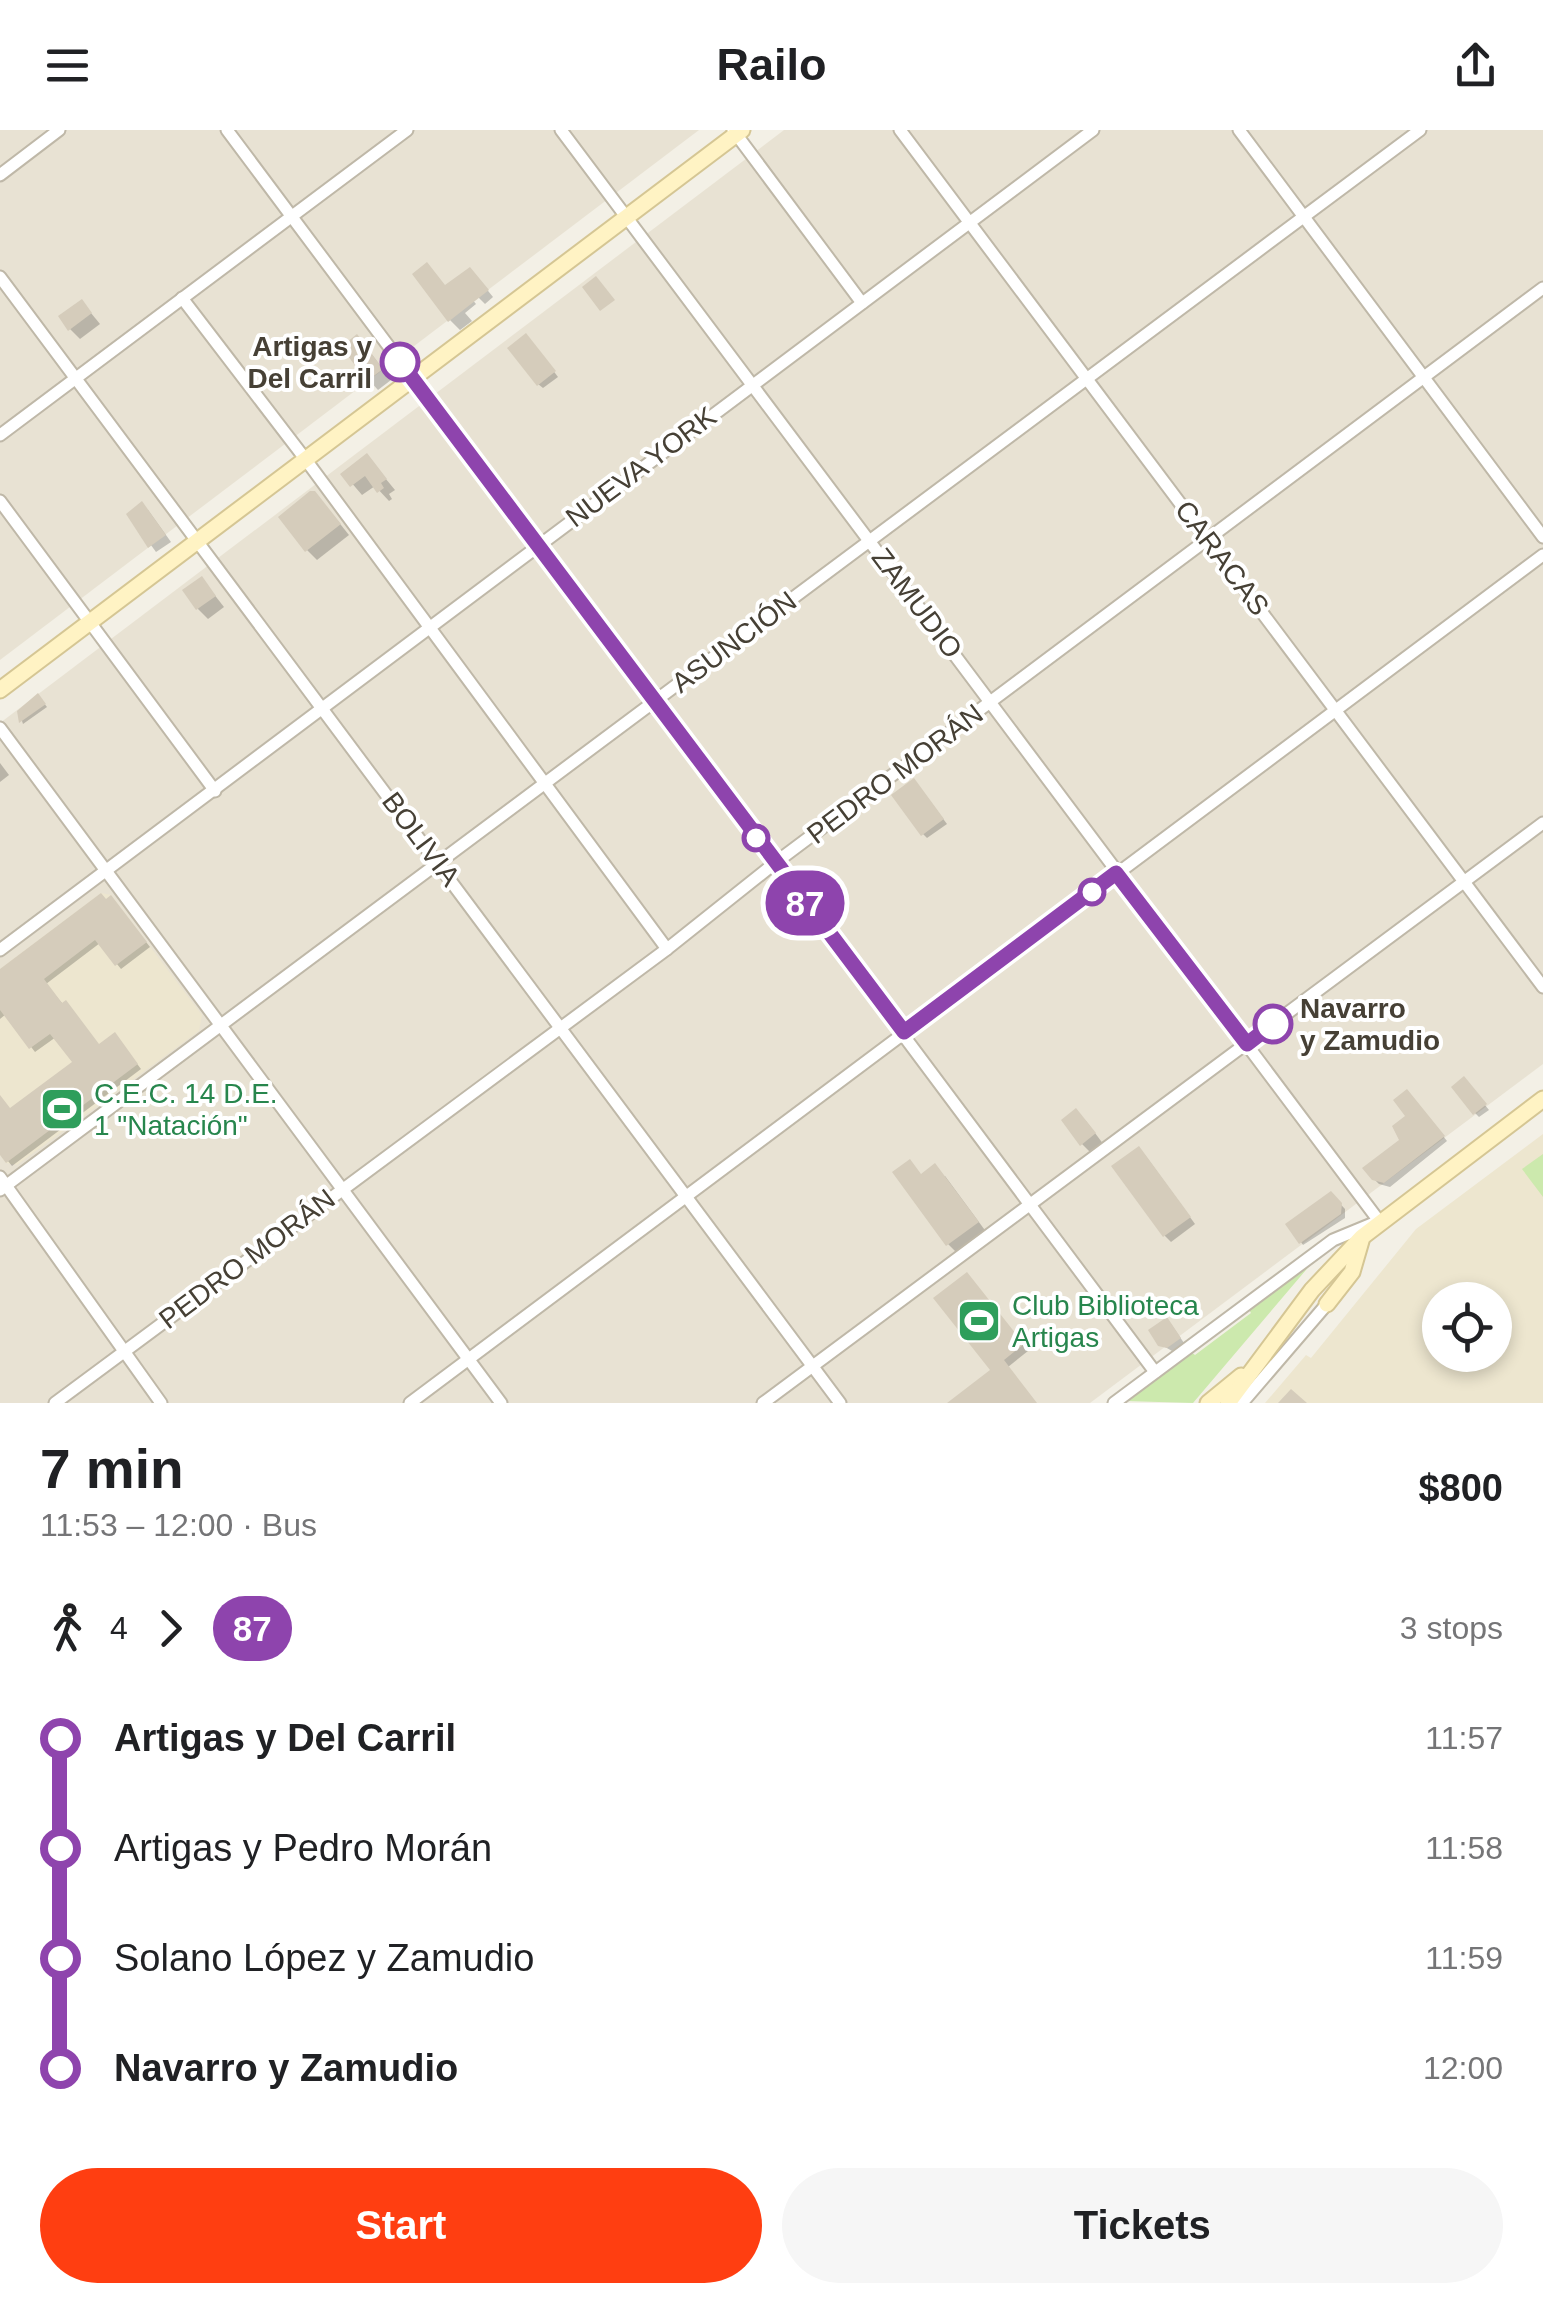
<!DOCTYPE html>
<html lang="en">
<head>
<meta charset="utf-8">
<style>
  :root { --surface:#fff; --page:#f6f6f6; --text:#202124; --muted:#757577; --accent:#ff3e11 }
  body { margin:0; font-family:Arial,sans-serif; background:var(--page); color:var(--text); height:100vh; display:flex; flex-direction:column; font-size:38px; white-space:nowrap }
  * { box-sizing:border-box; margin:0 }
  p { font-size:32px; color:var(--muted) }
  .icon { flex:none; width:55px; height:55px; fill:none; stroke:currentColor; stroke-width:2; stroke-linecap:round; stroke-linejoin:round }
  .map { position:relative; height:1273px; overflow:hidden }
  .side { display:flex; flex-direction:column; background:var(--surface); flex:1 }
  .side>* { flex:none }
  .badge { padding:0 20px; border-radius:32px; font-size:35px; line-height:65px }
  .controls { position:absolute; left:1422px; top:1152px; display:grid; gap:20px }
  .controls a { display:grid; place-items:center; width:90px; height:90px; border-radius:50%; background:var(--surface); box-shadow:0 5px 15px #0003; font-size:50px }
  .map>.badge { position:absolute; translate:-50% -50%; box-shadow:0 0 0 5px #fff }
  .legs { display:flex; align-items:center; gap:15px; height:110px; padding:0 40px; font-size:32px }
  .legs p { margin-inline-start:auto }
  .head { display:flex; align-items:center; justify-content:space-between; height:170px; padding:0 40px }
  h1 { font-size:55px; font-weight:600; line-height:75px }
  .cta { display:flex; gap:20px; margin-top:auto; padding:20px 40px }
  .cta a { flex:1; height:115px; border-radius:60px; background:var(--accent); color:#fff; font-size:40px; font-weight:600; line-height:115px; text-align:center }
  .cta a+a { background:var(--page); color:var(--text) }
  ul { padding:0 40px; list-style:none }
  li { display:flex; align-items:center; gap:35px; height:110px; font-size:38px }
  li i { display:grid; place-items:center; width:15px; height:100%; margin:0 12px; background:currentColor }
  li i::after { content:''; width:25px; height:25px; margin:-12px; border:8px solid; border-radius:50%; background:var(--surface) }
  li p { margin-inline-start:auto }
  li:first-child i { background:linear-gradient(#0000 50%,currentColor 0) }
  li:last-child i { background:linear-gradient(currentColor 50%,#0000 0) }
  header { display:flex; justify-content:space-between; align-items:center; height:130px; padding:0 40px; background:var(--surface); font-size:45px; font-weight:600 }
  .map>svg:first-child { display:block }
  .residential { fill:#e8e2d3 }
  .education { fill:#ede6cf; fill-rule:evenodd }
  .green { fill:#cce9ad }
  .shadow { fill:#0003 }
  .building { fill:#d5ccbb }
  .lines { fill:none; stroke-linecap:round; stroke-linejoin:round }
  .minor-casing { stroke:#bfb8a8; stroke-width:15 }
  .secondary-casing { stroke:#d5c694; stroke-width:19 }
  .minor { stroke:#fff; stroke-width:11 }
  .secondary { stroke:#fff3c4; stroke-width:15 }
  .line-1-casing { stroke:#fff; stroke-width:22 }
  .line-1 { stroke:#8e44ad; stroke-width:15 }
  .stop-1-dot { fill:#fff; stroke:#8e44ad; stroke-width:5 }
  .labels { text-anchor:middle; dominant-baseline:central; stroke-width:8; stroke-linejoin:round; paint-order:stroke }
  .stop-label { font-size:28px; font-weight:bold; fill:#464035; stroke:#fff; text-anchor:end }
  .street-label { font-size:28px; fill:#464035; stroke:#fff }
  .leisure-label { font-size:28px; fill:#27864d; stroke:#fff; text-anchor:start }
</style>
</head>
<body>
<header><svg class="icon" aria-label="menu" viewBox="0 0 24 24"><path d="M4 6h16M4 12h16M4 18h16"/></svg>Railo<svg class="icon" aria-label="share" viewBox="0 0 24 24"><path d="M12 15V3M7 8l5-5 5 5M5 13v7h14v-7"/></svg></header>
<div class="map">
<svg width="1543" height="1273" viewBox="0 0 1543 1273">
  <rect width="100%" height="100%" fill="#f3f0e6"/>
  <!-- residential -->
  <g class="residential">
    <path d="M0,0H699L0,530Z"/>
    <path d="M784,0H1543V934L1090,1273H0V593Z"/>
  </g>
  <!-- education -->
  <g class="education">
    <path d="M101,763L111,765L202,885L199,901L17,1035L6,1033L0,1025V839Z"/>
    <path d="M1543,1004V1273H1265L1306,1225L1311,1228L1416,1099ZM1440,1170H1495V1225H1440Z"/>
  </g>
  <!-- green -->
  <g class="green">
    <path d="M1543,1024V1067L1522,1039Z"/>
    <path d="M1317,1127L1193,1273L1125,1271L1191,1222L1195,1225L1251,1183L1248,1178Z"/>
  </g>
  <!-- shadow -->
  <g class="shadow">
    <path d="M476,146L493,167L485,174L479,168Z"/>
    <path d="M456,150L476,174L465,183L472,191L460,200L450,190L446,158Z"/>
    <path d="M82,172L100,194L80,209L70,199Z"/>
    <path d="M530,210L558,247L543,258L538,254Z"/>
    <path d="M367,218L391,250L378,260L369,250Z"/>
    <path d="M367,326L395,360L389,364L392,369L389,371L375,356L362,365L344,344Z"/>
    <path d="M325,375L349,405L317,430L307,420Z"/>
    <path d="M148,380L171,412L156,422L129,385Z"/>
    <path d="M202,449L224,477L208,489L198,479Z"/>
    <path d="M38,566L47,577L23,594L19,582Z"/>
    <path d="M0,633L9,645L0,652Z"/>
    <path d="M918,655L947,694L927,708L923,704Z"/>
    <path d="M106,772H115L150,817L121,839L100,813L46,854L99,917L119,910L141,939L12,1036L0,1021V967L10,981L75,932L56,907L35,922L6,884L0,889V842Z"/>
    <path d="M1468,954L1489,980L1479,987L1475,983Z"/>
    <path d="M1411,966L1447,1011L1390,1057L1379,1054L1374,1049L1402,1010Z"/>
    <path d="M1086,991L1104,1015L1092,1024L1082,1014Z"/>
    <path d="M1145,1025L1195,1094L1171,1112L1165,1106Z"/>
    <path d="M922,1046H945L987,1103L958,1124L948,1114Z"/>
    <path d="M1331,1064L1345,1079V1088L1303,1115L1301,1112Z"/>
    <path d="M973,1151L1028,1221L1008,1237L1036,1273H951L993,1242Z"/>
    <path d="M1171,1194L1184,1213L1172,1221L1160,1214Z"/>
  </g>
  <!-- building -->
  <g class="building">
    <path d="M427,132L445,155L470,137L489,160L448,192L412,144Z"/>
    <path d="M596,146L615,170L600,181L582,157Z"/>
    <path d="M82,169L92,183L68,201L58,186Z"/>
    <path d="M526,203L556,241L537,256L507,218Z"/>
    <path d="M357,204L383,239L367,251L341,217Z"/>
    <path d="M367,323L387,349L381,353L384,358L377,363L365,346L350,357L340,344Z"/>
    <path d="M310,361H315L341,394L305,422L278,387Z"/>
    <path d="M142,371L166,405L148,418L126,384Z"/>
    <path d="M202,446L216,466L196,480L182,460Z"/>
    <path d="M38,563L46,574L19,593L17,581Z"/>
    <path d="M914,648L944,689L921,706L891,665Z"/>
    <path d="M101,763L106,769L111,765L147,812L115,836L95,810L44,849L62,873L66,870L99,914L115,902L138,934L6,1033L0,1025V965L10,978L72,932L50,904L29,919L0,880V839Z"/>
    <path d="M1464,946L1487,974L1473,985L1451,957Z"/>
    <path d="M1407,959L1445,1006L1384,1053L1372,1050L1362,1038L1399,1010L1392,996L1405,986L1393,970Z"/>
    <path d="M1076,978L1096,1003L1080,1016L1061,990Z"/>
    <path d="M1139,1016L1191,1087L1163,1107L1111,1036Z"/>
    <path d="M910,1029L921,1044L935,1033L979,1092L946,1116L892,1042Z"/>
    <path d="M1331,1061L1342,1073L1341,1084L1299,1114L1285,1094Z"/>
    <path d="M967,1142L1024,1214L1004,1230L1037,1273H947L990,1240L933,1168Z"/>
    <path d="M1167,1187L1181,1208L1167,1218L1158,1216L1148,1200Z"/>
    <path d="M1291,1259L1307,1273H1278Z"/>
  </g>
  <g class="lines">
    <!-- minor casing -->
    <g class="minor-casing">
      <g id="minor">
        <path d="M227,0L1155,1242"/>
        <path d="M561,0L1379,1091L1333,1110L1114,1273"/>
        <path d="M733,0L862,173"/>
        <path d="M900,0L1543,857"/>
        <path d="M1239,0L1543,407"/>
        <path d="M0,45L59,0"/>
        <path d="M0,147L840,1273"/>
        <path d="M182,168L306,330L667,819"/>
        <path d="M0,305L407,0"/>
        <path d="M0,371L215,661"/>
        <path d="M0,598L501,1273"/>
        <path d="M0,820L1093,0"/>
        <path d="M0,1047L161,1273"/>
        <path d="M0,1060L1420,0"/>
        <path d="M55,1273L667,819L775,733L1543,158"/>
        <path d="M410,1273L1543,425"/>
        <path d="M763,1273L1543,693"/>
        <path d="M1242,1273L1327,1174"/>
      </g>
    </g>
    <!-- secondary casing -->
    <g class="secondary-casing">
      <g id="secondary">
        <path d="M0,560L742,0"/>
        <path d="M1327,1174L1352,1142L1361,1111"/>
        <path d="M1208,1273L1241,1246"/>
        <path d="M1228,1273L1312,1160L1362,1107L1543,969"/>
      </g>
    </g>
    <!-- minor -->
    <use href="#minor" class="minor"/>
    <!-- secondary -->
    <use href="#secondary" class="secondary"/>
  </g>
  <g class="lines">
    <!-- line-1 casing -->
    <g class="line-1-casing">
      <path id="line-1" d="M400,232L904,902L1116,743L1247,914L1273,894"/>
    </g>
    <!-- line-1 -->
    <use href="#line-1" class="line-1"/>
  </g>
  <!-- icons -->
  <defs>
    <g id="stadium-square" transform="scale(2.25)"><rect x="-9" y="-9" width="18" height="18" rx="4" fill="#2e9e5b" stroke="#fff"/><path d="M0-5a6.5 5 0 1 0 0 10a6.5 5 0 1 0 0-10ZM-3.5-1.8h7v3.6h-7Z" fill="#fff"/></g>
  </defs>
  <g fill-rule="evenodd">
    <use href="#stadium-square" x="62" y="979"/>
    <use href="#stadium-square" x="979" y="1191"/>
  </g>
  <!-- markers -->
  <g class="stop-1-dot">
    <circle cx="400" cy="232" r="18"/>
    <circle cx="756" cy="708" r="12"/>
    <circle cx="1092" cy="762" r="12"/>
    <circle cx="1273" cy="894" r="18"/>
  </g>
  <g class="labels">
    <!-- stop labels -->
    <g class="stop-label">
      <text x="372" y="216">Artigas y<tspan x="372" dy="32">Del Carril</tspan></text>
      <text x="1300" y="878" text-anchor="start">Navarro<tspan x="1300" dy="32">y Zamudio</tspan></text>
    </g>
    <!-- street labels -->
    <g class="street-label">
      <text transform="translate(641 337) rotate(-37)">NUEVA YORK</text>
      <text transform="translate(1222 428) rotate(53)">CARACAS</text>
      <text transform="translate(917 473) rotate(53)">ZAMUDIO</text>
      <text transform="translate(734 512) rotate(-37)">ASUNCIÓN</text>
      <text transform="translate(895 644) rotate(-37)">PEDRO MORÁN</text>
      <text transform="translate(421 709) rotate(53)">BOLIVIA</text>
      <text transform="translate(247 1129) rotate(-37)">PEDRO MORÁN</text>
    </g>
    <!-- leisure labels -->
    <g class="leisure-label">
      <text x="94" y="963">C.E.C. 14 D.E.<tspan x="94" dy="32">1 "Natación"</tspan></text>
      <text x="1012" y="1175">Club Biblioteca<tspan x="1012" dy="32">Artigas</tspan></text>
    </g>
  </g>
</svg>
<div class="controls">
<a><svg class="icon" aria-label="locate" viewBox="0 0 24 24"><circle cx="12" cy="12" r="6"/><path d="M12 2v4M12 18v4M2 12h4M18 12h4"/></svg></a>
</div>
<b class="badge" style="left:805px;top:773px;background:#8e44ad;color:#fff">87</b>
</div>
<section class="side">
<div class="head"><div><h1>7 min</h1><p>11:53 – 12:00 · Bus</p></div><b>$800</b></div>
<div class="legs"><svg class="icon" aria-label="walk" viewBox="0 0 24 24"><circle cx="13" cy="4" r="2"/><path d="M13 8l-2 6 4 7M11 14l-3 7M7 12l3-4h3l4 4"/></svg>4<svg class="icon" aria-label="forward" viewBox="0 0 24 24"><path d="M9 5l7 7-7 7"/></svg><b class="badge" style="background:#8e44ad;color:#fff">87</b><p>3 stops</p></div>
<ul>
<li><i style="color:#8e44ad"></i><b>Artigas y Del Carril</b><p>11:57</p></li>
<li><i style="color:#8e44ad"></i><span>Artigas y Pedro Morán</span><p>11:58</p></li>
<li><i style="color:#8e44ad"></i><span>Solano López y Zamudio</span><p>11:59</p></li>
<li><i style="color:#8e44ad"></i><b>Navarro y Zamudio</b><p>12:00</p></li>
</ul>
<div class="cta"><a>Start</a><a>Tickets</a></div>
</section>
</body>
</html>
